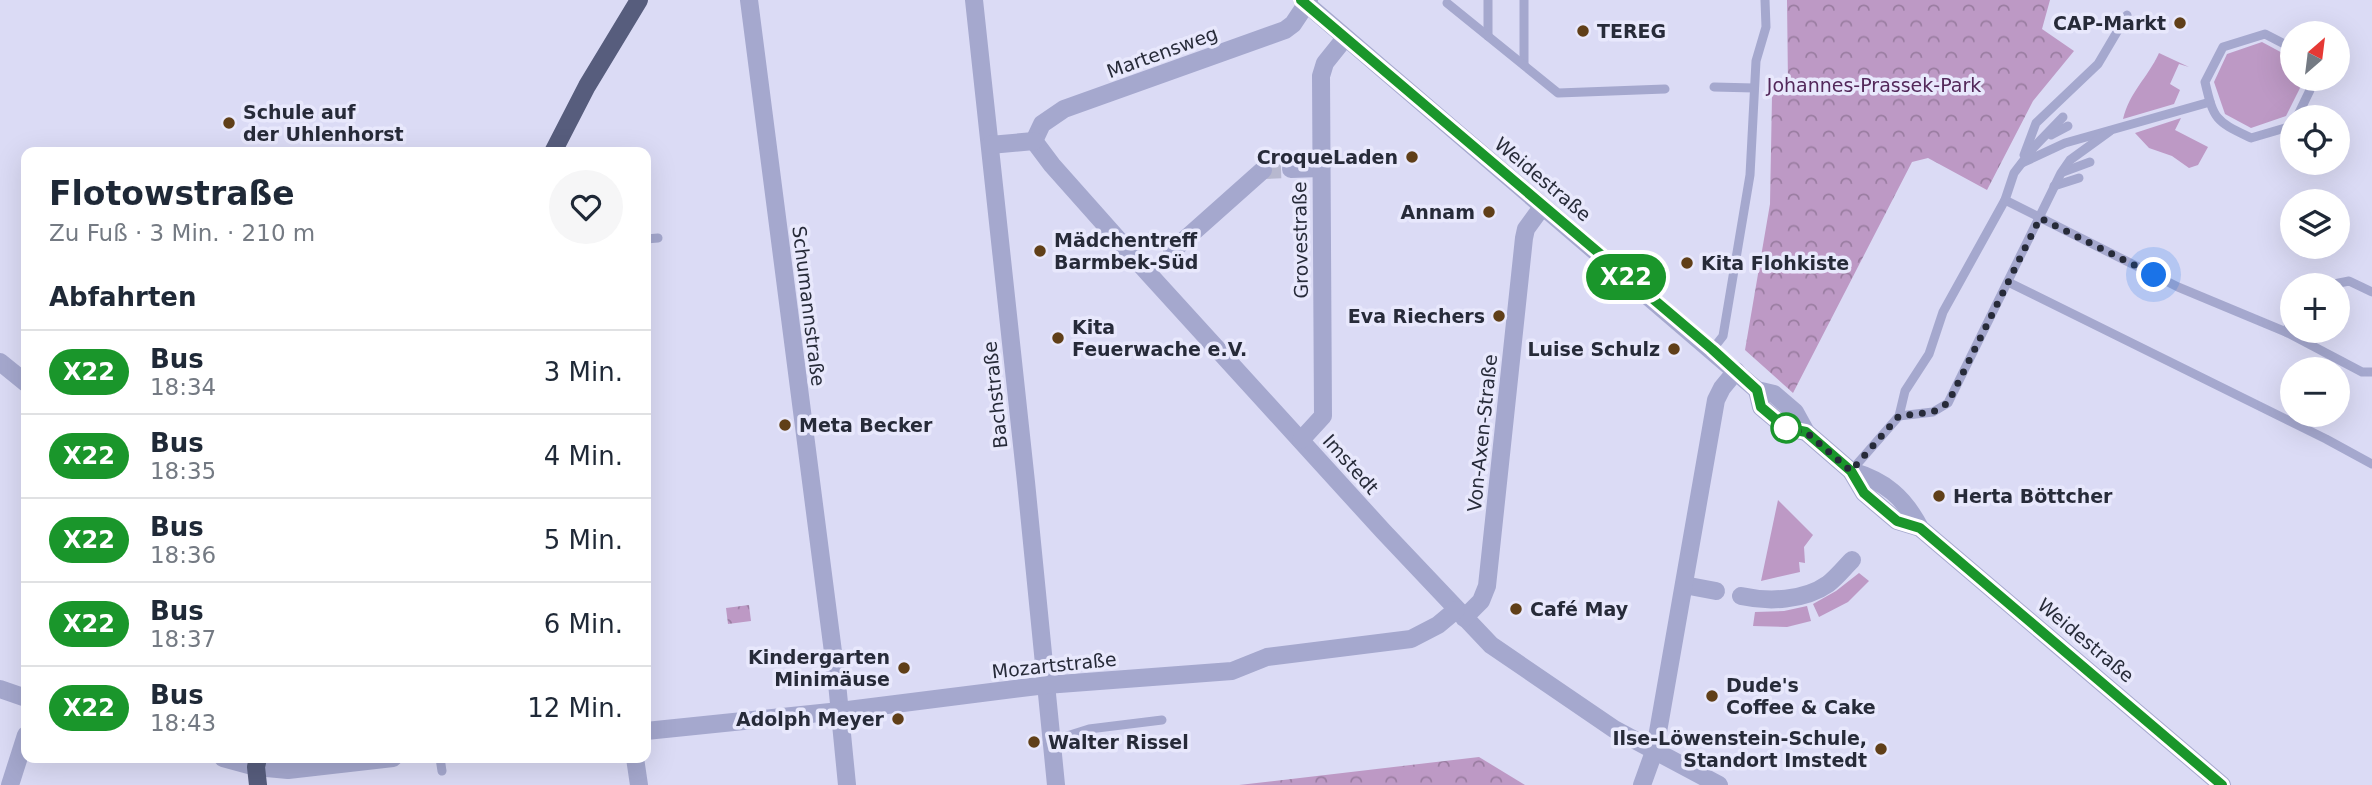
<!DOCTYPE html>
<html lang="de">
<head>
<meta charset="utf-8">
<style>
  :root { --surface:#fff; --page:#f6f6f7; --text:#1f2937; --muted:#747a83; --line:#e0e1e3 }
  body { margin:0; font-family:"DejaVu Sans",sans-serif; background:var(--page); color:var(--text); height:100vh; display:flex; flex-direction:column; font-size:26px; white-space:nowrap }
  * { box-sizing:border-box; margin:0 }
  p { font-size:23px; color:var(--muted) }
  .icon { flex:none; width:38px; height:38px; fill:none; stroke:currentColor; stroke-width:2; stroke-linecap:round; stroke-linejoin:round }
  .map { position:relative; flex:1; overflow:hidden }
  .drawer { position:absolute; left:21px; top:147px; width:630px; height:616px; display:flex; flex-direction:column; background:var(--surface); border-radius:14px; box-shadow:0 7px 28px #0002 }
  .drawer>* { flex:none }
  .badge { padding:0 14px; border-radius:23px; font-size:24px; line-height:46px }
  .needle { width:46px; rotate:28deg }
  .tools { position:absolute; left:2280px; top:21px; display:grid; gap:14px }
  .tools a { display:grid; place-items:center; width:70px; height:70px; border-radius:50%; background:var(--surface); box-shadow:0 7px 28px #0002; font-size:35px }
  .you { position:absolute; width:35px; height:35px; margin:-18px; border:5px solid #fff; border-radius:50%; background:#1a73e8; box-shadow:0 0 0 10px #1a73e833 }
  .map>.badge { position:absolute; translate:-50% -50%; box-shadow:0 0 0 4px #fff }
  h2 { padding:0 28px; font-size:26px; line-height:63px }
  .round { display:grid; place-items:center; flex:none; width:74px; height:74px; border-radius:37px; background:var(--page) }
  .overview { display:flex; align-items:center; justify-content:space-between; height:119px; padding:0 28px }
  h1 { font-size:33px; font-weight:600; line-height:52px }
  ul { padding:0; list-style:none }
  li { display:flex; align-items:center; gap:21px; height:84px; padding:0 28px; border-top:2px solid var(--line) }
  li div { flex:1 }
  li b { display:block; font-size:26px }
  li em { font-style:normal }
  li .badge { min-width:77px; font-weight:700; text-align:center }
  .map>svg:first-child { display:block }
  .grass { fill:#bd99c5 }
  .forest { fill:url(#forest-crowns) }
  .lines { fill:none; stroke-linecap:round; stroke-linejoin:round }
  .minor-tunnel { stroke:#b7b8cf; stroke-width:18; stroke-dasharray:18 9; stroke-linecap:butt }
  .service { stroke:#a5a8ce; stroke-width:9 }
  .minor { stroke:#a5a8ce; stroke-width:18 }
  .tertiary { stroke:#a5a8ce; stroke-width:18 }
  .primary { stroke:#575d7d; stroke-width:18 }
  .line-casing { stroke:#fff; stroke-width:16 }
  .line { stroke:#1a962b; stroke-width:10 }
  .walk { stroke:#272b39; stroke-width:7; stroke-dasharray:0 12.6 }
  .poi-dot { fill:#603f18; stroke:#e8e8fc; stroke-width:2.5 }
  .stop-dot { fill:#fff; stroke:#1a962b; stroke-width:3.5 }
  .labels { text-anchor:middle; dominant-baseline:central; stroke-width:7; stroke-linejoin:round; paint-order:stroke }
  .poi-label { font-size:19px; font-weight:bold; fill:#272b39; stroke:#e8e8fc; text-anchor:start }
  .street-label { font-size:19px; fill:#272b39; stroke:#e8e8fc }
  .park-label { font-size:19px; fill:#53285a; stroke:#e8e8fc }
</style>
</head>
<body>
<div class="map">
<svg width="2372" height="785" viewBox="0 0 2372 785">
  <defs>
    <pattern id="forest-crowns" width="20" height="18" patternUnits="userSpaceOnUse" patternTransform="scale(1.75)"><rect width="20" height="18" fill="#bd99c5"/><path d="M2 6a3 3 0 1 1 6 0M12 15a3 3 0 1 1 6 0" fill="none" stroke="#9a7da1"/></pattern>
  </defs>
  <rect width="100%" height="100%" fill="#dbdbf5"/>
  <!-- grass -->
  <g class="grass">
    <path d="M2262,42L2288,56L2292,68V79H2296L2300,88L2286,116L2251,128L2225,114L2214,82L2227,54Z"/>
    <path d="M2159,53L2189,67L2179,64L2170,84L2180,90L2174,104L2123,119C2130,91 2147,79 2159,53Z"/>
    <path d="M2181,118L2175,130L2208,147L2198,165L2189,168L2172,156L2149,148L2135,133Z"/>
    <path d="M1778,500L1813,535L1804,547L1805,563L1799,562L1800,572L1761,581Z"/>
    <path d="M1859,573L1869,581L1848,602L1819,617L1813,604L1836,591Z"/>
    <path d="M1807,606L1811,621L1787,627L1753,626L1755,612L1784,611Z"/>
  </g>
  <!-- forest -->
  <g class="forest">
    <path d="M1787,0H2050L2042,29L2074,51L2033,101L1987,190L1928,158L1912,162L1793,393L1745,350L1770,204L1772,96L1788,85Z"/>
    <path d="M749,605L751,621L728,624L726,608Z"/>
    <path d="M1479,757L1525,785H1239Z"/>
  </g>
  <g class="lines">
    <!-- minor-tunnel -->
    <path class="minor-tunnel" d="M1263,170L1291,169"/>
    <!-- service -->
    <g class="service">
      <path d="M1488,0V36"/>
      <path d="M1524,0V65"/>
      <path d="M1447,3L1558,93L1665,89"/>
      <path d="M2292,48L2265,34L2223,47L2205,82C2214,121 2216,121 2251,138L2292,126"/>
      <path d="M1714,87L1754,88"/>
      <path d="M2297,117L2310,90L2306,79"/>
      <path d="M2051,135L2068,126"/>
      <path d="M2024,155L2036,123L2098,64L2127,15"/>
      <path d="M2022,163L2065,143L2210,102"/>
      <path d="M2063,172L2090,162"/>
      <path d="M2054,186L2079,178"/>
      <path d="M2005,200L2178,287L2286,332L2362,372H2372"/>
      <path d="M646,239L658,238"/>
      <path d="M2008,282L2326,439L2372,464"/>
      <path d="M2329,285L2349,281L2372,292"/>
      <path d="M2286,332L2292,318"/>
      <path d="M1712,350L1723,336L1750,175L1756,61L1766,27L1765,0"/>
      <path d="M1899,416L1933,412L1948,403L2061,173L2070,160L2110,131"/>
      <path d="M1851,471L1899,416L1905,391L1929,354L1943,312L2005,200L2014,173L2034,147L2063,117"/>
      <path d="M1051,741L1089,729L1162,720"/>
      <path d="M440,758L442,771"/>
    </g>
    <!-- minor -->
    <g class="minor">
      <path d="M749,0L837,683L847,785"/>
      <path d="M974,0L1026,482L1056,785"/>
      <path d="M1034,141L1052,165L1148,273L1383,531L1491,645L1614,729L1719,785"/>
      <path d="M1034,141L1042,124L1064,109L1285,30L1293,24L1309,0"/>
      <path d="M990,145L1034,141"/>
      <path d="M1291,169L1320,168"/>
      <path d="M1172,251L1263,170"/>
      <path d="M1301,440L1323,416L1321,76L1325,63L1345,38"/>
      <path d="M1684,585L1716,591"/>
      <path d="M1741,596C1768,602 1804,601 1828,584C1837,577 1844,568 1852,560"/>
      <path d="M1464,618L1481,601L1487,586L1524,238L1526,229L1542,207"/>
      <path d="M0,689L26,698"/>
      <path d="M646,731L840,711L1046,685L1232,671L1267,657L1411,639L1438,625L1456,610"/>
      <path d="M223,758L256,767L288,770L393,758"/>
      <path d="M635,758L639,785"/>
      <path d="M10,785L26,735"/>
      <path d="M1642,785L1655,749L1716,400L1722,388L1736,371"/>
    </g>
    <!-- tertiary -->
    <g class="tertiary">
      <path d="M1302,0L1757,390L1774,394L1795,412L1806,432L1851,471L1864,493L1897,521L1920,528"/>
      <path d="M0,362L26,383"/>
      <path d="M1757,390L1761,407L1786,428L1806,432"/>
      <path d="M1851,471C1885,481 1904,497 1920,528L2222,785"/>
    </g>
    <!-- primary -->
    <g class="primary">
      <path d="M553,152L587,86L639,0"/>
      <path d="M258,785L256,767L258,758"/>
    </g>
  </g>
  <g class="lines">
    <!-- line casing -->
    <g class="line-casing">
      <path id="line" d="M1301,0L1712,349L1757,390L1761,407L1786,428L1806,432L1851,471L1864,493L1897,521L1920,528L2222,785"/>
    </g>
    <!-- line -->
    <use href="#line" class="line"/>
    <!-- walk -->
    <path class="walk" d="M1786,428L1806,432L1851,471L1899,416L1933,412L1948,403L2040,218L2154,275"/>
  </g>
  <!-- markers -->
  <g class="poi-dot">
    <circle cx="2180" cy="23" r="7"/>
    <circle cx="1583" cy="31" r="7"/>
    <circle cx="229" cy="123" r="7"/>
    <circle cx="1412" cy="157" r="7"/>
    <circle cx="1489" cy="212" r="7"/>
    <circle cx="1040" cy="251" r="7"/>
    <circle cx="1687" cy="263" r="7"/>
    <circle cx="1499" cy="316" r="7"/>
    <circle cx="1058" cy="338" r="7"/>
    <circle cx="1674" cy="349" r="7"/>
    <circle cx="785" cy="425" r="7"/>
    <circle cx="1939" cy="496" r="7"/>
    <circle cx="1516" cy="609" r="7"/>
    <circle cx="904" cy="668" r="7"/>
    <circle cx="1712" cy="696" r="7"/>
    <circle cx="898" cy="719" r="7"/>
    <circle cx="1034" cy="742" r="7"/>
    <circle cx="1881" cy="749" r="7"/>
  </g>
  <circle class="stop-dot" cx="1786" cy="428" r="14"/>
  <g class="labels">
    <!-- poi labels -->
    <g class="poi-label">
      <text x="2166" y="23" text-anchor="end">CAP-Markt</text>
      <text x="1597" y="31">TEREG</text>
      <text x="243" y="112">Schule auf<tspan x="243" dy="22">der Uhlenhorst</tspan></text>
      <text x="1398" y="157" text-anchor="end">CroqueLaden</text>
      <text x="1475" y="212" text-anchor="end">Annam</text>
      <text x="1054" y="240">Mädchentreff<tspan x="1054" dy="22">Barmbek-Süd</tspan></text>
      <text x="1701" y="263">Kita Flohkiste</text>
      <text x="1485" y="316" text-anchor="end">Eva Riechers</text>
      <text x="1072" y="327">Kita<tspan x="1072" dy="22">Feuerwache e.V.</tspan></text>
      <text x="1660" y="349" text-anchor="end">Luise Schulz</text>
      <text x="799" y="425">Meta Becker</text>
      <text x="1953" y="496">Herta Böttcher</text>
      <text x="1530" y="609">Café May</text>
      <text x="890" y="657" text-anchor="end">Kindergarten<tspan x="890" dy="22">Minimäuse</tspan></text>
      <text x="1726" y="685">Dude's<tspan x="1726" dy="22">Coffee &amp; Cake</tspan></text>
      <text x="884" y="719" text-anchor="end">Adolph Meyer</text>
      <text x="1867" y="738" text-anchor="end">Ilse-Löwenstein-Schule,<tspan x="1867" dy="22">Standort Imstedt</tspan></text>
      <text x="1048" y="742">Walter Rissel</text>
    </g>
    <!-- street labels -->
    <g class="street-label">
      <text transform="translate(1162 52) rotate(-20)">Martensweg</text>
      <text transform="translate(1543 179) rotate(40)">Weidestraße</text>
      <text transform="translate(1300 240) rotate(-91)">Grovestraße</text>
      <text transform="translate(809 306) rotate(83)">Schumannstraße</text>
      <text transform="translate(995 395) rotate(-96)">Bachstraße</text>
      <text transform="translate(1482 433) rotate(-84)">Von-Axen-Straße</text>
      <text transform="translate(1351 464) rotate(48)">Imstedt</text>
      <text transform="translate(2086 640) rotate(40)">Weidestraße</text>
      <text transform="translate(1054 665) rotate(-6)">Mozartstraße</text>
    </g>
    <!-- park labels -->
    <g class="park-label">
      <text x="1874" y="85">Johannes-Prassek-Park</text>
    </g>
  </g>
</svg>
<div class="tools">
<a><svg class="needle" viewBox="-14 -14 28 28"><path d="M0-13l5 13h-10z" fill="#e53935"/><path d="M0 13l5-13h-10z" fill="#747a83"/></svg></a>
<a><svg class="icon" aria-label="locate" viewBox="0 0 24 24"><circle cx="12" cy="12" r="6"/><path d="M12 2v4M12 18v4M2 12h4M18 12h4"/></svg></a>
<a><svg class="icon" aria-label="layers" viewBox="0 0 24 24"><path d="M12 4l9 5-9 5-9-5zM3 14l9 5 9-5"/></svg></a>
<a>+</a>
<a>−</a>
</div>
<div class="you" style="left:2154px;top:275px"></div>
<b class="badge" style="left:1626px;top:277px;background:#1a962b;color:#fff">X22</b>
<section class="drawer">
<div class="overview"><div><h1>Flotowstraße</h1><p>Zu Fuß · 3 Min. · 210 m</p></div><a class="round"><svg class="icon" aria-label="heart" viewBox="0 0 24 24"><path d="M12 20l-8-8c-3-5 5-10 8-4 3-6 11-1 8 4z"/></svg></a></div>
<h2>Abfahrten</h2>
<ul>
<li><span class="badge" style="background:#1a962b;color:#fff">X22</span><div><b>Bus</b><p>18:34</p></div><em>3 Min.</em></li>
<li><span class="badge" style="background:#1a962b;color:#fff">X22</span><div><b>Bus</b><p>18:35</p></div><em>4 Min.</em></li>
<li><span class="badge" style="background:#1a962b;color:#fff">X22</span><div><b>Bus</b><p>18:36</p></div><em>5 Min.</em></li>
<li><span class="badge" style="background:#1a962b;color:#fff">X22</span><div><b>Bus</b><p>18:37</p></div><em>6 Min.</em></li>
<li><span class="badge" style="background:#1a962b;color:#fff">X22</span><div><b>Bus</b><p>18:43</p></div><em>12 Min.</em></li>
</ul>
</section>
</div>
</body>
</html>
